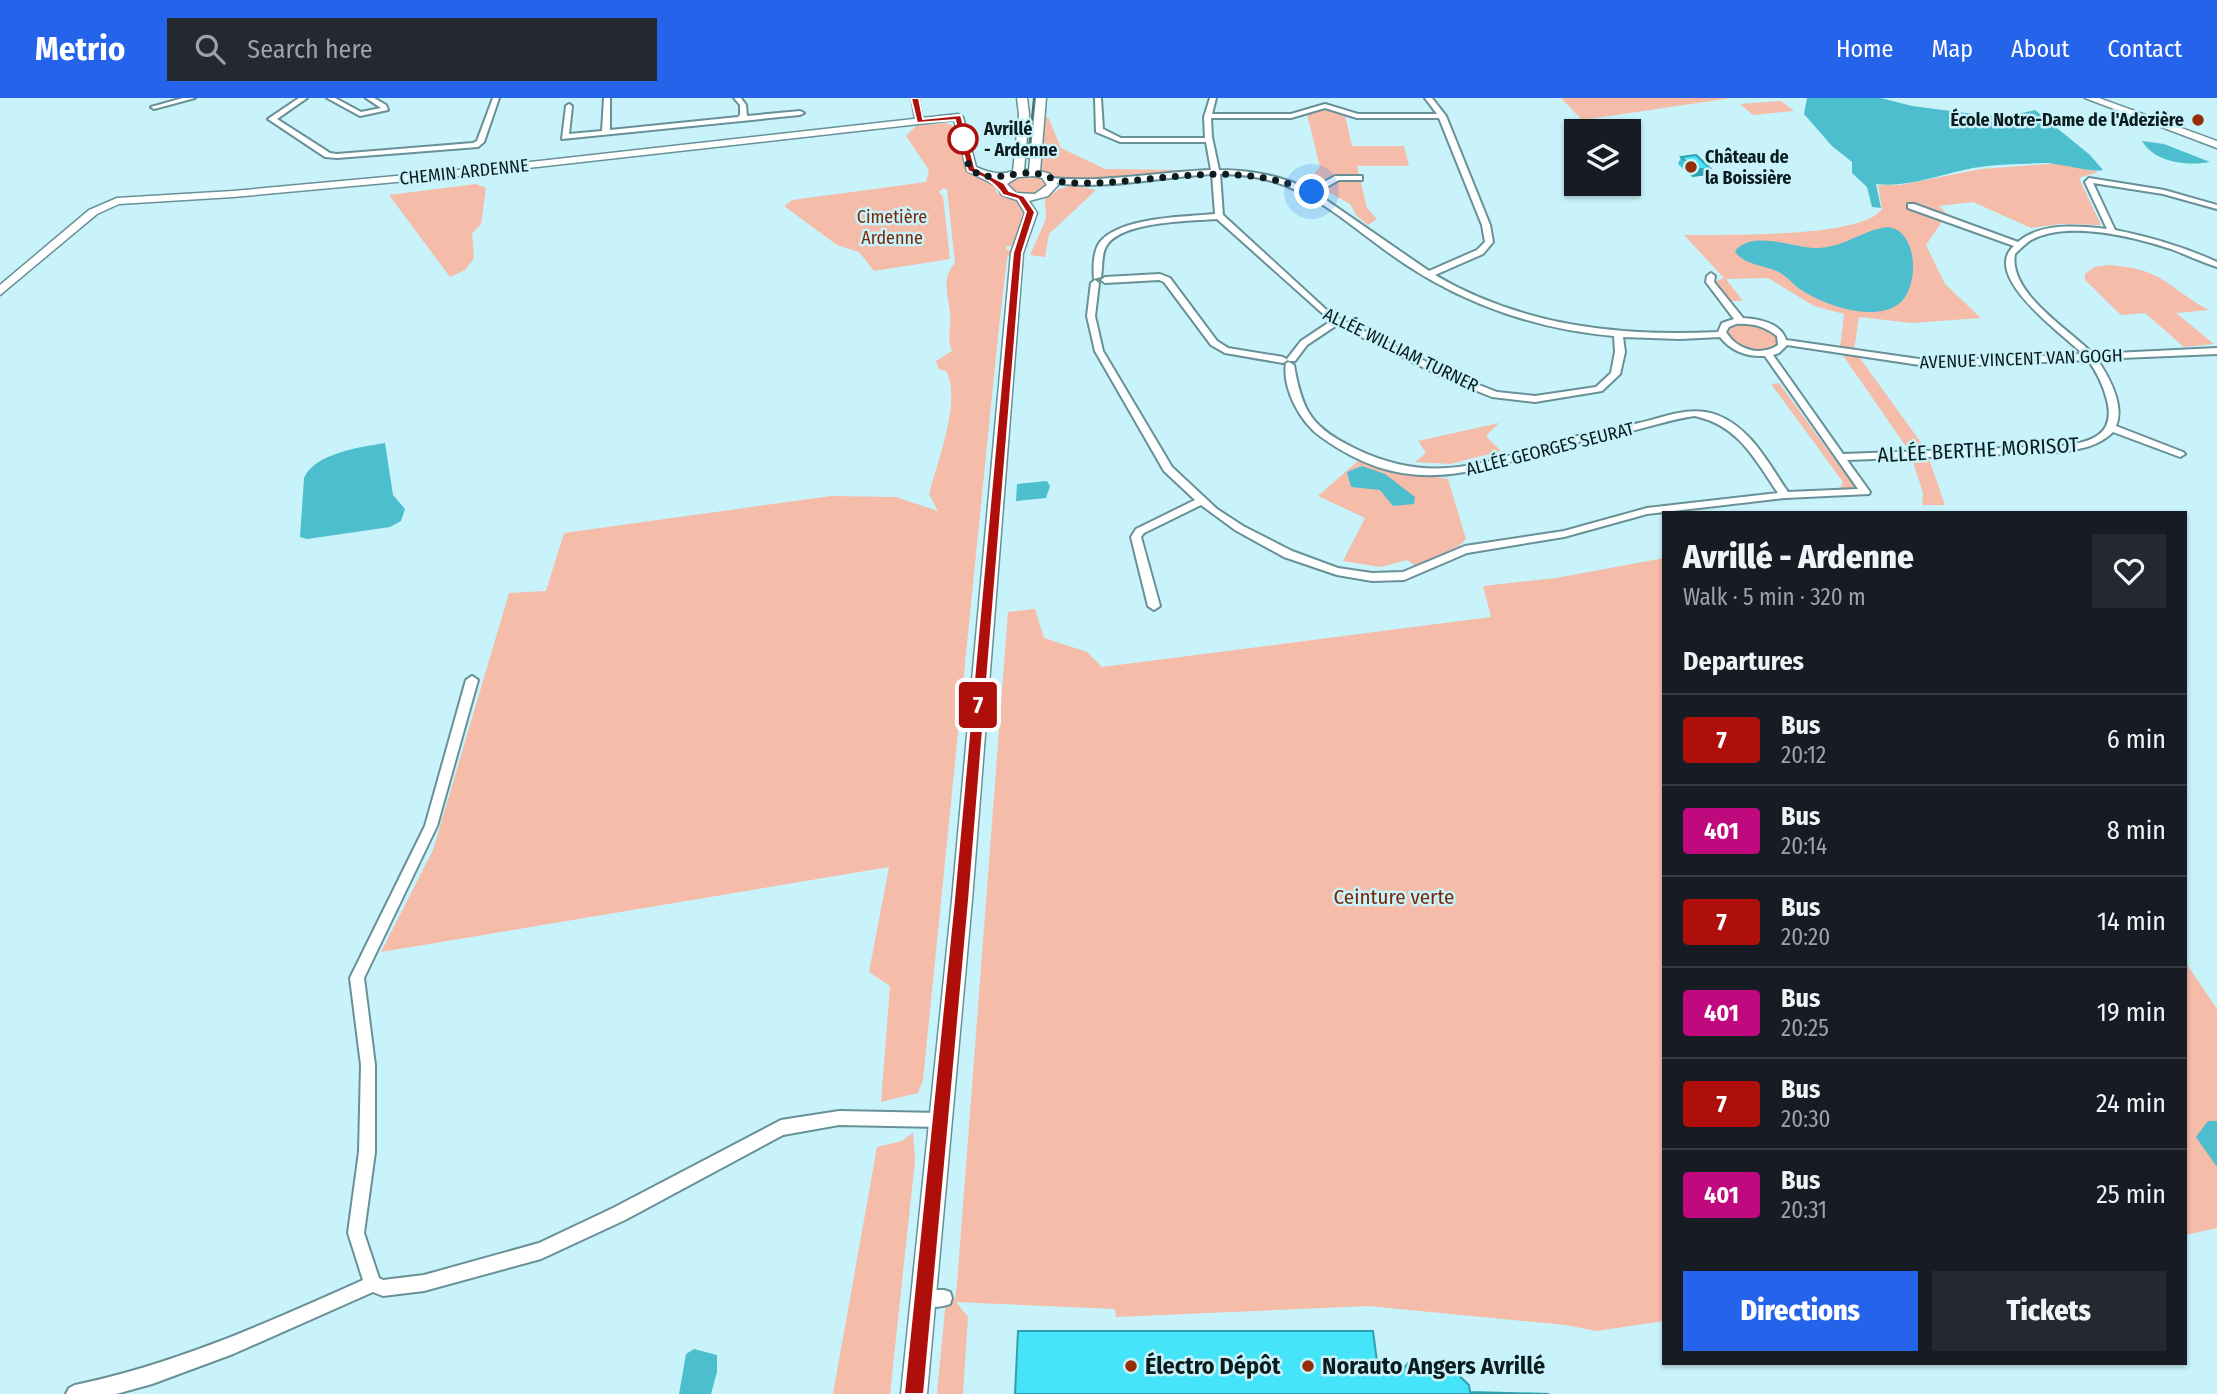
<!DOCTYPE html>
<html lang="en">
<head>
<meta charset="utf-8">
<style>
  :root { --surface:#171b24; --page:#242831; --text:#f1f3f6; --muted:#9ea1a6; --line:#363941; --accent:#2563eb }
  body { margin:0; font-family:"Fira Sans Condensed",sans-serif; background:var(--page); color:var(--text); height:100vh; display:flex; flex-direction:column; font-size:26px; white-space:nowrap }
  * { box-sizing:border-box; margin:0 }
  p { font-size:23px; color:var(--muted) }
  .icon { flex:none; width:38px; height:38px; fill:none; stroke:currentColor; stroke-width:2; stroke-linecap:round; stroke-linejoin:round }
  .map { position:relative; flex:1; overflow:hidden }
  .drawer { position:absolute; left:1662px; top:413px; width:525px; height:854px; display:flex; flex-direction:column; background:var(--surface); border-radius:0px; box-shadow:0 2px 5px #0004 }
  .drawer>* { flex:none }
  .badge { padding:0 14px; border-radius:5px; font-size:24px; line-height:46px }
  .tools { position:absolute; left:1564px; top:21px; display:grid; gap:14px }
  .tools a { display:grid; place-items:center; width:77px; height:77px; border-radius:0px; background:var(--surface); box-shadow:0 2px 5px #0004; font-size:35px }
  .you { position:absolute; width:35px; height:35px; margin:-18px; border:5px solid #fff; border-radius:50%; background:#1a73e8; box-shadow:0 0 0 10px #1a73e833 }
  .map>.badge { position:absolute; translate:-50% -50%; box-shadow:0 0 0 4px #fff }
  h2 { padding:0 21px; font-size:26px; line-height:63px }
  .round { display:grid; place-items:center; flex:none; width:74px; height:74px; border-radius:0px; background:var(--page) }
  .overview { display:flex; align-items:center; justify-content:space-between; height:119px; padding:0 21px }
  h1 { font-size:33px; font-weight:800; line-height:52px }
  .cta { display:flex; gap:14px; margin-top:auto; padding:14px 21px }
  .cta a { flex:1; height:80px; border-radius:0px; background:var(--accent); color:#fff; font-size:28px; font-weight:800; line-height:80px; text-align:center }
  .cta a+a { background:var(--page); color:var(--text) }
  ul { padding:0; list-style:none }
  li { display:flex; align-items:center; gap:21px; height:91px; padding:0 21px; border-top:2px solid var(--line) }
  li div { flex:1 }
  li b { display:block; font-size:26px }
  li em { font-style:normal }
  li .badge { min-width:77px; font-weight:700; text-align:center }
  header { display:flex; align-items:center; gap:42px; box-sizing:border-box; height:98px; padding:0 35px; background:var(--accent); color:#fff }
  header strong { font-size:33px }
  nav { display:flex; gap:38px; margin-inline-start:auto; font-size:24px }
  .search { width:490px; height:63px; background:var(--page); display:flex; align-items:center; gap:18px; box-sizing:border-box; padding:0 24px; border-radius:0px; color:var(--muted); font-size:26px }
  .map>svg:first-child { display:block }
  .green { fill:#f5bcaa }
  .water { fill:#4cbecd }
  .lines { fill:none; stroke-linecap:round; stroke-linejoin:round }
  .street-casing { stroke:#689197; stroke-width:4 }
  .secondary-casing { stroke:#689197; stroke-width:3 }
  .street { fill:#fff; fill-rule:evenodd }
  .secondary { fill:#fff; fill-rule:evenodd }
  .tram { stroke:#4e686c; stroke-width:2 }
  .wall { fill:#3cc4d5 }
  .shaded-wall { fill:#31a0ae }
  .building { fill:#46e4f8; stroke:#31a0ae; stroke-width:2 }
  .line { fill:#ae0f0a; stroke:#fff; stroke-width:2 }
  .walk { stroke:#0b1b1e; stroke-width:7; stroke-dasharray:0 12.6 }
  .poi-dot { fill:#942e06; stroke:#c8f3fa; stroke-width:2.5 }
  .stop-dot { fill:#fff; stroke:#ae0f0a; stroke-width:3.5 }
  .labels { text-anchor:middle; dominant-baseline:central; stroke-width:5; stroke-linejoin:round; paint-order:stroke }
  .far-poi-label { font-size:18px; font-weight:bold; fill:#0b1b1e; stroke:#c8f3fa; text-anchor:end }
  .far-stop-label { font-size:18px; font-weight:bold; fill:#0b1b1e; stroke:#c8f3fa; text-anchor:start }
  .far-street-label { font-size:18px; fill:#0b1b1e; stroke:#c8f3fa }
  .far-park-label { font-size:18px; fill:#7e2606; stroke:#c8f3fa }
  .street-label { font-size:21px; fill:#0b1b1e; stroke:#c8f3fa }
  .park-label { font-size:21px; fill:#7e2606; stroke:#c8f3fa }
  .near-poi-label { font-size:24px; font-weight:bold; fill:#0b1b1e; stroke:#c8f3fa; text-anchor:start }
</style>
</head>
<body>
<header>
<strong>Metrio</strong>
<div class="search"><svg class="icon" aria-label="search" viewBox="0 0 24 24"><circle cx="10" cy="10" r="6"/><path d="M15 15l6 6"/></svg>Search here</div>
<nav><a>Home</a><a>Map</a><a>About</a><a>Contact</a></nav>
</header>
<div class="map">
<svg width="2217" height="1296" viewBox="0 0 2217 1296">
  <rect width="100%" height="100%" fill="#c8f3fa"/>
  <!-- green -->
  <g class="green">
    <path d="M1561,0H1731L1582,22Z"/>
    <path d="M1781,3L1794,13L1753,17L1740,6Z"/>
    <path d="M1323,9L1345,17L1352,48H1404L1409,68H1357L1367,110L1377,121L1368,127L1357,118L1350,106L1308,83L1320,69L1307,16Z"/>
    <path d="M1043,18L1048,19L1061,50L1105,71L1189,72L1077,83L1056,81L1039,71Z"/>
    <path d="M945,25L952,27L955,45H960L967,73L993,84L997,95L1018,103L1026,110L1013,148H1006L1007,152H1013L1007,160L998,238L923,982L918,995L881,1004L890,888L869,874L889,769L381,854L433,752L509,495L546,493L564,435L831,398L896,399L938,413L929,396C937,365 962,301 946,273L939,271L936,263L952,253C946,238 952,229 950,214C948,196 941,181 955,165L947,91L943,90L939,94L943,99L950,161L874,173L859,154L837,147L784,108L792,102L926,84L929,72L906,38L916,28Z"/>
    <path d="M2062,65L2098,74L2079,80L2101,127L2061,126L2031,130L1973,104L1939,108L1947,116L1926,147L1945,186L1981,220L1912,225L1859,219L1854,252L1840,250L1844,216L1814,208L1768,180L1726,181L1743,203H1729L1714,184L1724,180L1684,137C1722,136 1861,141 1882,111L1878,87H1900L1981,71Z"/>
    <path d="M1020,77L1036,78L1047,87C1035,100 1021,98 1006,91L1007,83Z"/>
    <path d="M476,86L486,90L481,126L472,135L474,160L465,172L450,179L389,97Z"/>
    <path d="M1073,87L1096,92L1049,136L1045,159L1030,157L1046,121L1045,101L1059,91Z"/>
    <path d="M2109,167C2165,171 2166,189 2209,212L2176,215L2214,246L2184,249L2145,215L2121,217L2085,182V176L2094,169Z"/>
    <path d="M1738,226L1757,227L1778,239V248C1760,256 1740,253 1728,237L1729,231Z"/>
    <path d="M1842,256L1859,259L1925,350H1907Z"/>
    <path d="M1779,285L1854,388L1852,392L1840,390L1843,384L1771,286Z"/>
    <path d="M1499,325L1486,338L1501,353L1450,366L1415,364L1426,355L1418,343Z"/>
    <path d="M1929,361L1945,407H1922L1923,395L1912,361Z"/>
    <path d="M1359,362L1386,372L1448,381L1466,441L1459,448L1416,468L1407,462L1381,469L1343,463L1365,420L1318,398Z"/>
    <path d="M1664,460V1223L1596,1233L1566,1227L1368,1208L1116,1219L1115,1211L956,1204L968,1219L963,1296H937L946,1201H955L957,1186L1008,514L1035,511L1044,540L1087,554L1102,569L1491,519L1483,488L1556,480Z"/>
    <path d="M2186,865L2217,911V1130L2186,1137Z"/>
    <path d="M913,1035L915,1062L890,1296H833L877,1049L902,1043Z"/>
  </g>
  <!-- water -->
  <g class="water">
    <path d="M1807,0H1881L1912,8L1989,18H2009L2035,12L2090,57L2103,72C2092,75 2060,65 2044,65C2021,66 1996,66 1973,70C1942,76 1908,90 1876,86L1881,110L1872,109L1867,89L1852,75V64L1832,48L1804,16Z"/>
    <path d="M2142,43L2164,46L2210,64C2187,68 2155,65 2142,43Z"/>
    <path d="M1888,129C1919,133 1919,189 1900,205C1875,225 1827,208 1803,193C1795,189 1790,181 1782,176C1769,167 1743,168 1735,153C1752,132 1792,149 1814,150C1843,151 1861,132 1888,129Z"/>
    <path d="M385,345L393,397L405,411L401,423L390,429L307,441L300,439L304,380C315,355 361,349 385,345Z"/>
    <path d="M1362,368L1385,376L1415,399L1414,406L1393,408L1380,392L1351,389L1347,374Z"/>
    <path d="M1047,383L1050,388L1046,400L1016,403L1017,386Z"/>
    <path d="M2208,1023H2217V1069L2196,1039Z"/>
    <path d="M694,1251L717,1257V1274L711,1296H679L686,1256Z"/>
  </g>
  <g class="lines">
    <!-- street casing -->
    <g class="street-casing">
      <g id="street">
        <path d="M183,0H195L154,11L151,9Z"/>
        <path d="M299,0H307L277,21L330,55L337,56L473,45L477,43L493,0H499L484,44L478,49L337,60L325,59L268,21Z"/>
        <path d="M327,0H335L361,14L381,10L366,0H374L386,7L388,12L360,18Z"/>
        <path d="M604,0H610V32L738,19L740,17V7L734,0H741L746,7L747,18L800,13L804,15L800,17L562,41L566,8L569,6L572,8L569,36L602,33Z"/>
        <path d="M912,0H918L923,25L916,23Z"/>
        <path d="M1095,0H1101L1103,31L1121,40H1205L1204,19L1210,0H1216L1212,16H1291L1325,6L1358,16H1437L1425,0H1432L1446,18L1490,127L1493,144L1483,156L1435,177C1522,228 1619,239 1718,234L1722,225L1734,221L1706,184L1707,178L1711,175L1715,178L1714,184L1743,220C1759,221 1781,225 1786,242L1933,263L2083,256C2064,237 1980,178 2014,148L1908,110V106H1914L2018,144C2041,124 2078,128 2107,131L2085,84L2089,80L2164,92L2217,107V111L2163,96L2093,85L2115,132C2150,139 2184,149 2217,164V169C2201,164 2187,157 2171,151C2134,139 2068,122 2031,142C2026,145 2020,151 2015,156C2008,195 2069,231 2093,256L2217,250V256L2097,261C2109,279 2125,307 2116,328L2183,354L2185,356L2180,359L2113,334C2099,348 2081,351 2062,354L1847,362L1870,394L1869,396L1785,400L1647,416L1564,439L1467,455L1404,482L1372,483L1337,477L1284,459L1235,432L1201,407L1144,435L1141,439L1160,508L1154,512L1148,508L1131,439L1136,431L1195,402L1164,373L1095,253L1087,218L1091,185L1095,182L1099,185L1095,218L1103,253L1172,369L1217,411L1243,428L1292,453L1338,470L1372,475L1403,474L1465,448L1564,433L1647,410L1778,395C1754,360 1739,328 1695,318C1672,321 1650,329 1627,334C1608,338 1589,341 1570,346C1476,373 1410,403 1321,339C1300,324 1282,290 1286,265L1289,264L1294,267C1302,314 1312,330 1356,351C1433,388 1485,365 1561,342C1587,335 1613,332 1639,325C1665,319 1691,307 1717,317C1751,330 1768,365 1788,394L1858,391L1765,258C1747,259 1731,253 1720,239L1680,241L1623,239L1625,254L1620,276L1602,293L1535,304L1492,299L1445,280L1337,227L1307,247L1295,263H1289L1287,261L1301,243L1331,223L1217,121C1191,123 1123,123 1107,147C1101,155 1103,169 1101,179L1094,181C1093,171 1093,153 1100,144C1120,119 1185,119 1215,116L1212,76C1158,79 1103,93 1048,84L1047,82L1051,80C1105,85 1157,74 1211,72L1206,44H1120L1096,34ZM1325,10L1357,20H1439L1482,127L1485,144L1477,152L1429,173L1316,95L1339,82H1362V78H1335L1310,92C1282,78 1250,72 1219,72L1212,39L1211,20H1291ZM1220,76C1306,76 1342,125 1408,168C1469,208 1541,232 1614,238L1615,254L1611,275L1596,289L1535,298L1497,294L1451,276L1332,217L1223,117ZM1736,226C1752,225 1764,228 1777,238L1778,247C1761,259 1737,252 1726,234L1729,229ZM1787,247L1933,269L2088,262C2097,274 2103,287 2107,302C2116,337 2091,344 2062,348L1843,356L1773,257L1779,255Z"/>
        <path d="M1160,176L1170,180L1217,243L1228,250L1283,259L1288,262L1283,265L1225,255L1211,247L1164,184L1159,182L1105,185L1101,182L1105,179Z"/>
        <path d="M472,578L478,582L437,728L364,880L375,967V1054L364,1135L379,1180L383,1182L424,1177L539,1145L613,1110L781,1022L839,1013L940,1015L945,1017L948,1022L945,1027L940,1029L839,1027L783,1037L625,1122L541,1161L424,1193L383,1198L373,1194L233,1256L152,1286L116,1296H66L69,1290L75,1287C177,1266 269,1224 363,1182L348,1135L359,1054L361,967L350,880L425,728L466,582Z"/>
        <path d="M923,1192H944L950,1194L952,1200L950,1206C940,1210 927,1210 917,1206L915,1200L917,1194Z"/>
      </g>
    </g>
    <!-- secondary casing -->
    <g class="secondary-casing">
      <g id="secondary">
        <path d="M1017,0H1027L1029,16L1024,72H1029L1036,0H1046L1040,73L1050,76L1058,87L1048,98L1029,103L1037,115L1023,155L972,802L927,1296H901L952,802L1011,155L1025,115L1017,102L1002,97L997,88L967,73L954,22L440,80L233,99L119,106L97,116L0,197V187L89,112L117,100L233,93L440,74L958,16L963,19L976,69C988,74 1000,78 1013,73L1019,16ZM1034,78L1042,80L1047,87L1035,96L1016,95L1007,86L1018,79Z"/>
        <path d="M2085,0H2099L2217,43V50Z"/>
      </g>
    </g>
    <!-- street -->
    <use href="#street" class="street"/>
    <!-- secondary -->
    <use href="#secondary" class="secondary"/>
    <!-- tram -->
    <path class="tram" d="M1028,60L1034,0"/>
  </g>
  <!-- wall -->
  <path class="wall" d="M1681,59L1707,77L1692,79L1678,66Z"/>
  <!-- shaded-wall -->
  <path class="shaded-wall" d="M1710,70L1707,77L1692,79L1695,72Z"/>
  <!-- building -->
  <g class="building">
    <path d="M1696,57L1710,70L1695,72L1681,59Z"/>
    <path d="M1018,1233H1373L1378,1271H1403L1409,1264L1418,1271H1452L1469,1287L1470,1294L1549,1296H1015Z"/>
  </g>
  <!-- line -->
  <path class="line" d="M911,0H919L923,21L961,17L975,70L1004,85L1009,93L1024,98L1035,114L1022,155L969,802L924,1296H904L954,802L1013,155L1026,114L1018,101L1003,97C994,83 983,79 968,73L955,22L917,25Z"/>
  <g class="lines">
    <!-- walk -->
    <path class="walk" d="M963,41L969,69C986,87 1011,74 1031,75C1046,75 1056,85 1072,85C1157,87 1229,59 1312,94"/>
  </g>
  <!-- markers -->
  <g class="poi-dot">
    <circle cx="2198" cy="22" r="7"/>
    <circle cx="1691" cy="69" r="7"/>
    <circle cx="1131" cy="1268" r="7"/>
    <circle cx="1308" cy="1268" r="7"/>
  </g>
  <circle class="stop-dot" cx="963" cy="41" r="14"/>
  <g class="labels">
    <!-- far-poi labels -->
    <g class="far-poi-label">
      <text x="2184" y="22">École Notre-Dame de l'Adezière</text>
      <text x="1705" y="59" text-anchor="start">Château de<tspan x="1705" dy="21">la Boissière</tspan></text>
    </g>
    <!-- far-stop labels -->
    <g class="far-stop-label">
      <text x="984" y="31">Avrillé<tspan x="984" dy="21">- Ardenne</tspan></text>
    </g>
    <!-- far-street labels -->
    <g class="far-street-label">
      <text transform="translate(464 74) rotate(-6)">CHEMIN ARDENNE</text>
      <text transform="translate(1401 252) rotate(26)">ALLÉE WILLIAM TURNER</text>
      <text transform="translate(2021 261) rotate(-2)">AVENUE VINCENT VAN GOGH</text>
      <text transform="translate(1550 351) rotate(-14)">ALLÉE GEORGES SEURAT</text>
    </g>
    <!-- far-park labels -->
    <g class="far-park-label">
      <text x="892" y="119">Cimetière<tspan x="892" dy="21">Ardenne</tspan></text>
    </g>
    <!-- street labels -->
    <g class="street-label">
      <text transform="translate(1978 352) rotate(-3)">ALLÉE BERTHE MORISOT</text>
    </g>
    <!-- park labels -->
    <g class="park-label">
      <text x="1394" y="799">Ceinture verte</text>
    </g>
    <!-- near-poi labels -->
    <g class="near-poi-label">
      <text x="1145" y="1268">Électro Dépôt</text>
      <text x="1322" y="1268">Norauto Angers Avrillé</text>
    </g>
  </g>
</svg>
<div class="tools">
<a><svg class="icon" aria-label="layers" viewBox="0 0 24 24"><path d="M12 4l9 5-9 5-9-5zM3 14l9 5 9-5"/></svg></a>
</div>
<div class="you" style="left:1312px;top:94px"></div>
<b class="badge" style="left:978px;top:607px;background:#ae0f0a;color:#fff">7</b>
<section class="drawer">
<div class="overview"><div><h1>Avrillé - Ardenne</h1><p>Walk · 5 min · 320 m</p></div><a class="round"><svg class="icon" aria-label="heart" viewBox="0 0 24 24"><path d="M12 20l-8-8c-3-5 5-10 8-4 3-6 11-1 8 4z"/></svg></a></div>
<h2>Departures</h2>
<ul>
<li><span class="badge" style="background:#ae0f0a;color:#fff">7</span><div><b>Bus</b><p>20:12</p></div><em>6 min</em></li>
<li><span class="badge" style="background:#c0087f;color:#fff">401</span><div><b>Bus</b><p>20:14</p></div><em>8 min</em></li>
<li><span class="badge" style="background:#ae0f0a;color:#fff">7</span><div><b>Bus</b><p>20:20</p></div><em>14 min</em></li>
<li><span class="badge" style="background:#c0087f;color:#fff">401</span><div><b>Bus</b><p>20:25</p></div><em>19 min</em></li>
<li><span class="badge" style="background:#ae0f0a;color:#fff">7</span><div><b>Bus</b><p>20:30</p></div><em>24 min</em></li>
<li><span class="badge" style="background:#c0087f;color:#fff">401</span><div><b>Bus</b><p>20:31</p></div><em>25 min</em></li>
</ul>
<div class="cta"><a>Directions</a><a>Tickets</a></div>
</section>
</div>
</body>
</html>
